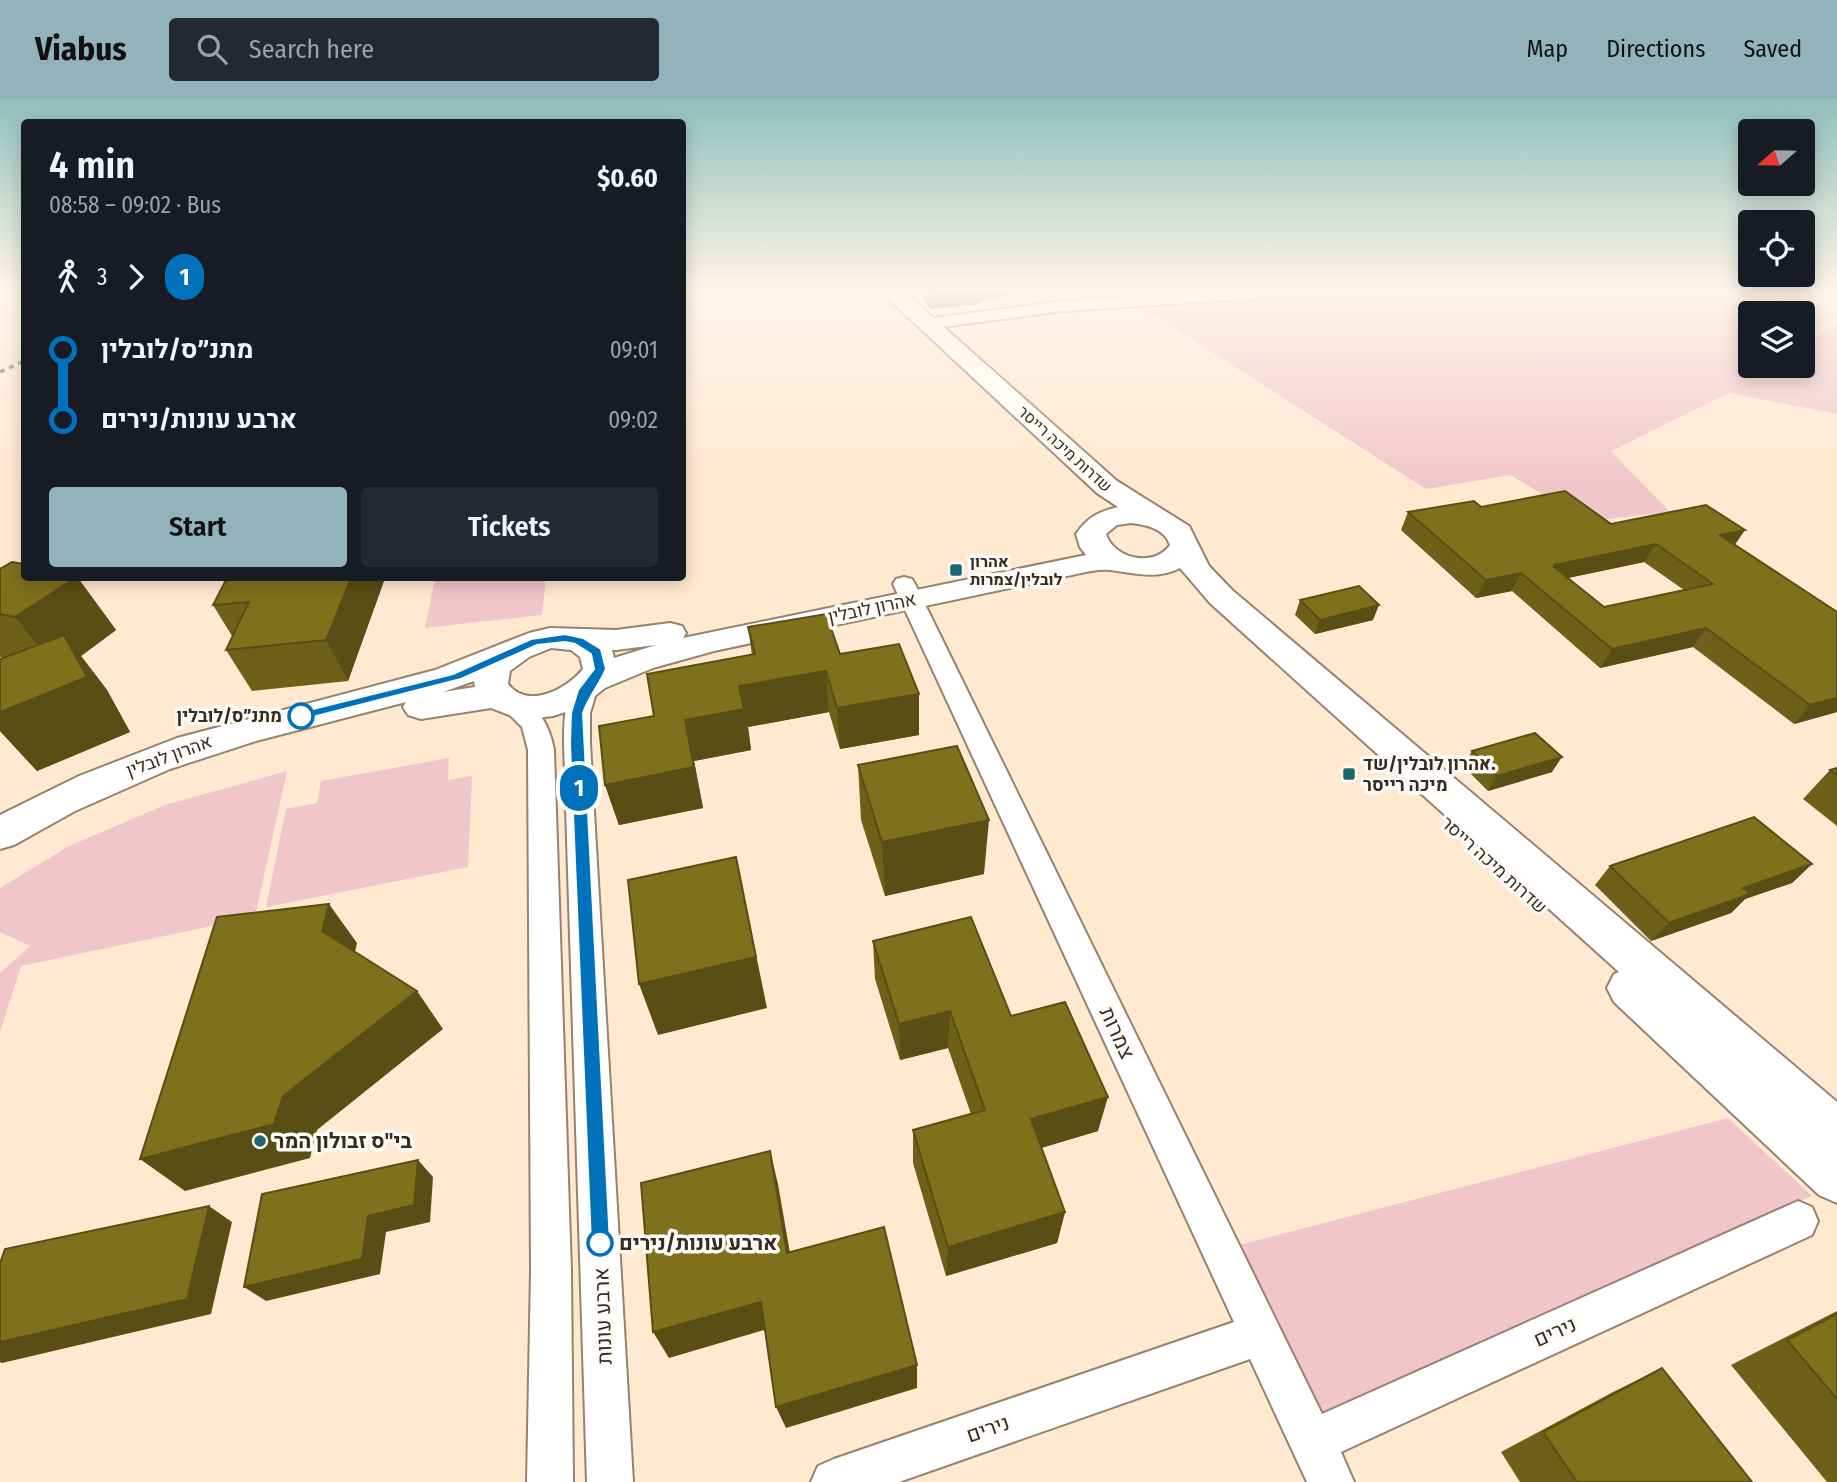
<!DOCTYPE html>
<html lang="en">
<head>
<meta charset="utf-8">
<style>
  :root { --surface:#171b24; --page:#242831; --text:#f1f3f6; --muted:#9ea1a6; --accent:#92b3bc }
  body { margin:0; font-family:"Fira Sans Condensed",Heebo,sans-serif; background:var(--page); color:var(--text); height:100vh; display:flex; flex-direction:column; font-size:26px; white-space:nowrap }
  * { box-sizing:border-box; margin:0 }
  p { font-size:23px; color:var(--muted) }
  .icon { flex:none; width:38px; height:38px; fill:none; stroke:currentColor; stroke-width:2; stroke-linecap:round; stroke-linejoin:round }
  .map { position:relative; flex:1; overflow:hidden }
  .sheet { position:absolute; left:21px; top:21px; width:665px; height:462px; display:flex; flex-direction:column; background:var(--surface); border-radius:7px; box-shadow:0 4px 18px #0003 }
  .sheet>* { flex:none }
  .badge { padding:0 14px; border-radius:23px; font-size:24px; line-height:46px }
  .needle { width:46px; rotate:250deg }
  .fabs { position:absolute; left:1738px; top:21px; display:grid; gap:14px }
  .fabs a { display:grid; place-items:center; width:77px; height:77px; border-radius:7px; background:var(--surface); box-shadow:0 4px 18px #0003; font-size:35px }
  .map>.badge { position:absolute; translate:-50% -50%; box-shadow:0 0 0 4px #fff }
  .legs { display:flex; align-items:center; gap:10px; height:77px; padding:0 28px; font-size:23px }
  .legs p { margin-inline-start:auto }
  .summary { display:flex; align-items:center; justify-content:space-between; height:119px; padding:0 28px }
  h1 { font-size:38px; font-weight:600; line-height:52px }
  .cta { display:flex; gap:14px; margin-top:auto; padding:14px 28px }
  .cta a { flex:1; height:80px; border-radius:7px; background:var(--accent); color:#111; font-size:28px; font-weight:600; line-height:80px; text-align:center }
  .cta a+a { background:var(--page); color:var(--text) }
  ul { padding:0 28px; list-style:none }
  li { display:flex; align-items:center; gap:24px; height:70px; font-size:26px }
  li i { display:grid; place-items:center; width:10px; height:100%; margin:0 9px; background:currentColor }
  li i::after { content:''; width:18px; height:18px; margin:-9px; border:5px solid; border-radius:50%; background:var(--surface) }
  li p { margin-inline-start:auto }
  li:first-child i { background:linear-gradient(#0000 50%,currentColor 0) }
  li:last-child i { background:linear-gradient(currentColor 50%,#0000 0) }
  header { display:flex; align-items:center; gap:42px; box-sizing:border-box; height:98px; padding:0 35px; background:var(--accent); color:#111 }
  header strong { font-size:33px }
  nav { display:flex; gap:38px; margin-inline-start:auto; font-size:24px }
  .search { width:490px; height:63px; background:var(--page); display:flex; align-items:center; gap:18px; box-sizing:border-box; padding:0 24px; border-radius:7px; color:var(--muted); font-size:26px }
  .map>svg:first-child { display:block }
  .green { fill:#f1c6ca }
  .lines { fill:none; stroke-linecap:round; stroke-linejoin:round }
  .street-casing { stroke:#96826d; stroke-width:4 }
  .secondary-casing { stroke:#96826d; stroke-width:4 }
  .street { fill:#fff; fill-rule:evenodd }
  .secondary { fill:#fff; fill-rule:evenodd }
  .rail { stroke:#5b5145; stroke-width:3.5; stroke-dasharray:5 5; stroke-linecap:butt }
  .wall { fill:#6d6018; fill-rule:evenodd }
  .shaded-wall { fill:#594e14 }
  .building { fill:#7f701c; stroke:#594e14; stroke-width:2; fill-rule:evenodd }
  .line-1 { fill:#0072bc; stroke:#fff; stroke-width:2 }
  .poi-dot { fill:#1e6574; stroke:#fefaf5; stroke-width:2.5 }
  .stop-1-dot { fill:#fff; stroke:#0072bc; stroke-width:3.5 }
  .labels { text-anchor:middle; dominant-baseline:central; stroke-width:7; stroke-linejoin:round; paint-order:stroke }
  .far-street-label { font-size:16px; fill:#342c23; stroke:#fefaf5 }
  .far-poi-label { font-size:16px; font-weight:bold; fill:#342c23; stroke:#fefaf5; text-anchor:start }
  .street-label { font-size:18px; fill:#342c23; stroke:#fefaf5 }
  .stop-label { font-size:18px; font-weight:bold; fill:#342c23; stroke:#fefaf5; text-anchor:end }
  .poi-label { font-size:18px; font-weight:bold; fill:#342c23; stroke:#fefaf5; text-anchor:start }
  .near-street-label { font-size:21px; fill:#342c23; stroke:#fefaf5 }
  .near-poi-label { font-size:21px; font-weight:bold; fill:#342c23; stroke:#fefaf5; text-anchor:start }
  .near-stop-label { font-size:21px; font-weight:bold; fill:#342c23; stroke:#fefaf5; text-anchor:start }
</style>
</head>
<body>
<header>
<strong>Viabus</strong>
<div class="search"><svg class="icon" aria-label="search" viewBox="0 0 24 24"><circle cx="10" cy="10" r="6"/><path d="M15 15l6 6"/></svg>Search here</div>
<nav><a>Map</a><a>Directions</a><a>Saved</a></nav>
</header>
<div class="map">
<svg width="1837" height="1384" viewBox="0 0 1837 1384">
  <rect width="100%" height="100%" fill="#ffe9d1"/>
  <!-- green -->
  <g class="green">
    <path d="M1383,192H1727L1756,215H1750V268H1802L1803,248L1837,226V316L1729,295L1611,353L1670,414L1589,423L1510,377L1426,391L1146,212Z"/>
    <path d="M435,480H546L542,517L425,530Z"/>
    <path d="M449,660L448,682L472,678L468,769L266,809L286,711L317,705L321,683Z"/>
    <path d="M287,673L255,819L21,868L0,934V875L30,848L0,834V790L69,748L165,707Z"/>
    <path d="M1728,1020L1812,1098L1320,1315L1239,1147Z"/>
  </g>
  <g class="lines">
    <!-- street casing -->
    <g class="street-casing">
      <g id="street">
        <path d="M1234,192H1317L1310,197L1063,213L926,231L918,226L926,221L1063,203Z"/>
        <path d="M904,479L912,481L915,486L1322,1316L1798,1103L1812,1109L1818,1123L1812,1137L1341,1354L1354,1384H1307L1250,1261L899,1384H811L818,1368L834,1361L1234,1224L893,486L896,481Z"/>
        <path d="M584,584L593,586L597,592L590,615V645L633,1384H587L564,645C564,624 564,604 575,586Z"/>
        <path d="M512,597C537,604 550,628 554,652L571,1173L573,1384H527L531,1173L528,652L522,629L499,606L503,600Z"/>
      </g>
    </g>
    <!-- secondary casing -->
    <g class="secondary-casing">
      <path id="secondary" d="M879,192H902L1117,383L1189,428L1209,468L1232,492L1837,1004V1105L1819,1097L1614,904L1607,890L1614,876L1619,874L1210,505L1180,470C1156,482 1135,475 1110,472C1095,470 1076,477 1061,479L714,553L653,570L605,590L581,609L553,618L522,622L491,610L421,621L408,617L403,609L406,604L256,643L170,671L75,713L14,747L0,751V717L79,678L177,640L435,572L529,535L550,530L616,532L670,525L682,528L686,535L683,540L1086,457L1080,449L1076,436C1088,419 1098,414 1118,409L1097,395ZM1131,425C1147,427 1165,431 1170,447C1154,470 1114,461 1106,436L1117,427ZM656,547L614,560L612,552H616ZM551,550L571,552L580,559L583,571C567,591 528,612 508,586L510,573L529,559ZM474,583L475,589L443,594Z"/>
    </g>
    <!-- street -->
    <use href="#street" class="street"/>
    <!-- secondary -->
    <use href="#secondary" class="secondary"/>
    <!-- rail -->
    <path class="rail" d="M0,274L24,263"/>
  </g>
  <!-- wall -->
  <g class="wall">
    <path d="M918,192H1036L978,204V206L930,211Z"/>
    <path d="M1481,409L1611,426L1735,447L1837,614L1794,626L1693,549L1600,570L1512,493L1476,500L1401,432L1408,414ZM1644,464L1684,492L1604,509L1568,480Z"/>
    <path d="M0,471L24,480H78L116,532L81,558L107,592L130,634L37,673L0,633V561L4,560L0,559Z"/>
    <path d="M227,480H385L348,583L252,593L226,552L232,538L213,507Z"/>
    <path d="M1300,502L1373,522L1315,536L1295,517Z"/>
    <path d="M748,529L840,556L919,596V637L840,651L829,614L748,629L751,652L694,663L703,710L619,727L605,687L654,618L752,557Z"/>
    <path d="M1472,653L1552,674L1488,693L1463,668Z"/>
    <path d="M858,667L984,776L885,798L861,722Z"/>
    <path d="M1837,670V728L1803,701L1830,672Z"/>
    <path d="M1812,766L1792,785L1745,801L1731,815L1651,843L1595,787L1610,768Z"/>
    <path d="M873,843L1011,918L1098,1033L1041,1050L1065,1114L1057,1145L946,1178L913,1065V1032L971,1016L948,950L900,962L875,881Z"/>
    <path d="M1837,1213V1384H1827L1731,1267Z"/>
    <path d="M1662,1270L1752,1384H1520L1501,1354L1613,1294Z"/>
  </g>
  <!-- shaded-wall -->
  <g class="shaded-wall">
    <path d="M970,192H1036L978,204V206L930,211V196Z"/>
    <path d="M1745,432L1732,451L1720,437Z"/>
    <path d="M1656,446L1644,464L1544,485L1554,467Z"/>
    <path d="M1521,475L1512,493L1476,500L1486,482Z"/>
    <path d="M75,480H78L116,532L81,558L107,592L130,634L37,673L0,633V614L59,574L15,519Z"/>
    <path d="M351,480H385L348,583L326,542Z"/>
    <path d="M1379,507L1373,522L1315,536L1320,522Z"/>
    <path d="M1706,530L1693,549L1600,570L1612,551Z"/>
    <path d="M826,573L829,614L748,629L751,652L694,663L703,710L619,727L605,687L685,622L739,588Z"/>
    <path d="M919,596V637L840,651L837,610Z"/>
    <path d="M1837,600V614L1794,626L1810,607Z"/>
    <path d="M1562,659L1552,674L1488,693L1497,678Z"/>
    <path d="M989,722L984,776L885,798L882,744Z"/>
    <path d="M736,759L767,910L658,937L639,886Z"/>
    <path d="M1812,766L1792,785L1745,801L1731,815L1651,843L1669,825L1743,790Z"/>
    <path d="M329,806L357,845L351,872L322,833Z"/>
    <path d="M417,893L443,931L317,1032L310,1060L185,1093L140,1061L283,998Z"/>
    <path d="M950,913L948,950L900,962L899,926Z"/>
    <path d="M1108,999L1098,1033L1024,1055L1031,1021Z"/>
    <path d="M770,1053L778,1086L795,1184L787,1155Z"/>
    <path d="M418,1062L433,1079L430,1124L386,1134L380,1176L266,1203L244,1189L368,1118Z"/>
    <path d="M209,1108L232,1124L211,1216L2,1265L0,1264V1244Z"/>
    <path d="M1065,1114L1057,1145L946,1178L948,1149Z"/>
    <path d="M761,1204L771,1230L669,1260L653,1234Z"/>
    <path d="M917,1267V1290L786,1330L776,1309Z"/>
  </g>
  <!-- building -->
  <g class="building">
    <path d="M927,192H970L930,196Z"/>
    <path d="M1565,393L1611,426L1706,407L1745,432L1720,437L1837,514V600L1810,607L1706,530L1612,551L1521,475L1486,482L1408,414L1474,403L1481,409ZM1656,446L1713,486L1604,509L1554,469V467Z"/>
    <path d="M12,464L24,466V480H75L15,519L0,516V471Z"/>
    <path d="M227,480H351L326,542L226,552L249,504L213,507Z"/>
    <path d="M1359,488L1379,507L1320,522L1300,502Z"/>
    <path d="M826,516L840,556L899,546L919,596L837,610L826,573L739,588L744,611L685,622L694,669L605,687L599,628L654,618L647,576L755,556L748,529Z"/>
    <path d="M64,537L87,579L0,614V561Z"/>
    <path d="M1535,635L1562,659L1497,678L1472,653Z"/>
    <path d="M957,648L989,722L882,744L858,667Z"/>
    <path d="M1837,670V677L1830,672Z"/>
    <path d="M1754,719L1812,766L1743,790L1750,796L1669,825L1610,768Z"/>
    <path d="M736,759L756,859L639,886L628,782Z"/>
    <path d="M329,806L322,833L417,893L283,998L274,1026L140,1061L217,819Z"/>
    <path d="M971,819L1011,918L1065,904L1108,999L1031,1021L1065,1114L948,1149L913,1032L985,1012L950,913L899,926L873,843Z"/>
    <path d="M770,1053L787,1155L884,1129L917,1267L776,1309L761,1204L653,1234L641,1085Z"/>
    <path d="M418,1062L414,1107L368,1118L362,1161L244,1189L262,1096Z"/>
    <path d="M209,1108L187,1201L0,1244V1165L5,1151Z"/>
    <path d="M1837,1216V1301L1787,1242Z"/>
    <path d="M1662,1270L1752,1384H1577L1543,1334Z"/>
  </g>
  <!-- sky -->
  <linearGradient id="sky" x2="0" y2="1"><stop stop-color="#90c0ba"/><stop offset="0.5" stop-color="#fff5ea"/><stop offset="1" stop-color="#fff5ea" stop-opacity="0"/></linearGradient>
  <rect width="1837" height="386" fill="url(#sky)"/>
  <!-- line-1 -->
  <path class="line-1" d="M565,536L583,540L601,551L606,571C599,588 590,596 583,615L610,1145L607,1152L600,1155L594,1152L591,1145L570,645L571,615L578,592L594,571L591,556L575,546L565,544L537,547L461,581L301,622L294,618L301,614L453,576L531,541Z"/>
  <!-- markers -->
  <g class="poi-dot">
    <rect x="949" y="465" width="14" height="14" rx="3.5"/>
    <rect x="1342" y="669" width="14" height="14" rx="3.5"/>
    <circle cx="260" cy="1043" r="7"/>
  </g>
  <g class="stop-1-dot">
    <circle cx="301" cy="618" r="12"/>
    <circle cx="600" cy="1145" r="12"/>
  </g>
  <g class="labels">
    <!-- far-street labels -->
    <g class="far-street-label">
      <text transform="translate(1065 351) rotate(42)">שדרות מיכה רייסר</text>
    </g>
    <!-- far-poi labels -->
    <g class="far-poi-label">
      <text x="970" y="463">אהרון<tspan x="970" dy="18">לובלין/צמרות</tspan></text>
    </g>
    <!-- street labels -->
    <g class="street-label">
      <text transform="translate(872 510) rotate(-12)">אהרון לובלין</text>
      <text transform="translate(169 658) rotate(-20)">אהרון לובלין</text>
      <text transform="translate(1494 767) rotate(42)">שדרות מיכה רייסר</text>
    </g>
    <!-- stop labels -->
    <g class="stop-label">
      <text x="282" y="618">מתנ״ס/לובלין</text>
    </g>
    <!-- poi labels -->
    <g class="poi-label">
      <text x="1363" y="666">אהרון לובלין/שד.<tspan x="1363" dy="21">מיכה רייסר</tspan></text>
    </g>
    <!-- near-street labels -->
    <g class="near-street-label">
      <text transform="translate(1117 935) rotate(65)">צמרות</text>
      <text transform="translate(603 1218) rotate(-92)">ארבע עונות</text>
      <text transform="translate(1555 1234) rotate(-24)">נירים</text>
      <text transform="translate(988 1331) rotate(-19)">נירים</text>
    </g>
    <!-- near-poi labels -->
    <g class="near-poi-label">
      <text x="274" y="1043">בי"ס זבולון המר</text>
    </g>
    <!-- near-stop labels -->
    <g class="near-stop-label">
      <text x="619" y="1145">ארבע עונות/נירים</text>
    </g>
  </g>
</svg>
<div class="fabs">
<a><svg class="needle" viewBox="-14 -14 28 28"><path d="M0-13l5 13h-10z" fill="#e53935"/><path d="M0 13l5-13h-10z" fill="#9ea1a6"/></svg></a>
<a><svg class="icon" aria-label="locate" viewBox="0 0 24 24"><circle cx="12" cy="12" r="6"/><path d="M12 2v4M12 18v4M2 12h4M18 12h4"/></svg></a>
<a><svg class="icon" aria-label="layers" viewBox="0 0 24 24"><path d="M12 4l9 5-9 5-9-5zM3 14l9 5 9-5"/></svg></a>
</div>
<b class="badge" style="left:579px;top:690px;background:#0072bc;color:#fff">1</b>
<section class="sheet">
<div class="summary"><div><h1>4 min</h1><p>08:58 – 09:02 · Bus</p></div><b>$0.60</b></div>
<div class="legs"><svg class="icon" aria-label="walk" viewBox="0 0 24 24"><circle cx="13" cy="4" r="2"/><path d="M13 8l-2 6 4 7M11 14l-3 7M7 12l3-4h3l4 4"/></svg>3<svg class="icon" aria-label="forward" viewBox="0 0 24 24"><path d="M9 5l7 7-7 7"/></svg><b class="badge" style="background:#0072bc;color:#fff">1</b></div>
<ul>
<li><i style="color:#0072bc"></i><b>מתנ״ס/לובלין</b><p>09:01</p></li>
<li><i style="color:#0072bc"></i><b>ארבע עונות/נירים</b><p>09:02</p></li>
</ul>
<div class="cta"><a>Start</a><a>Tickets</a></div>
</section>
</div>
</body>
</html>
